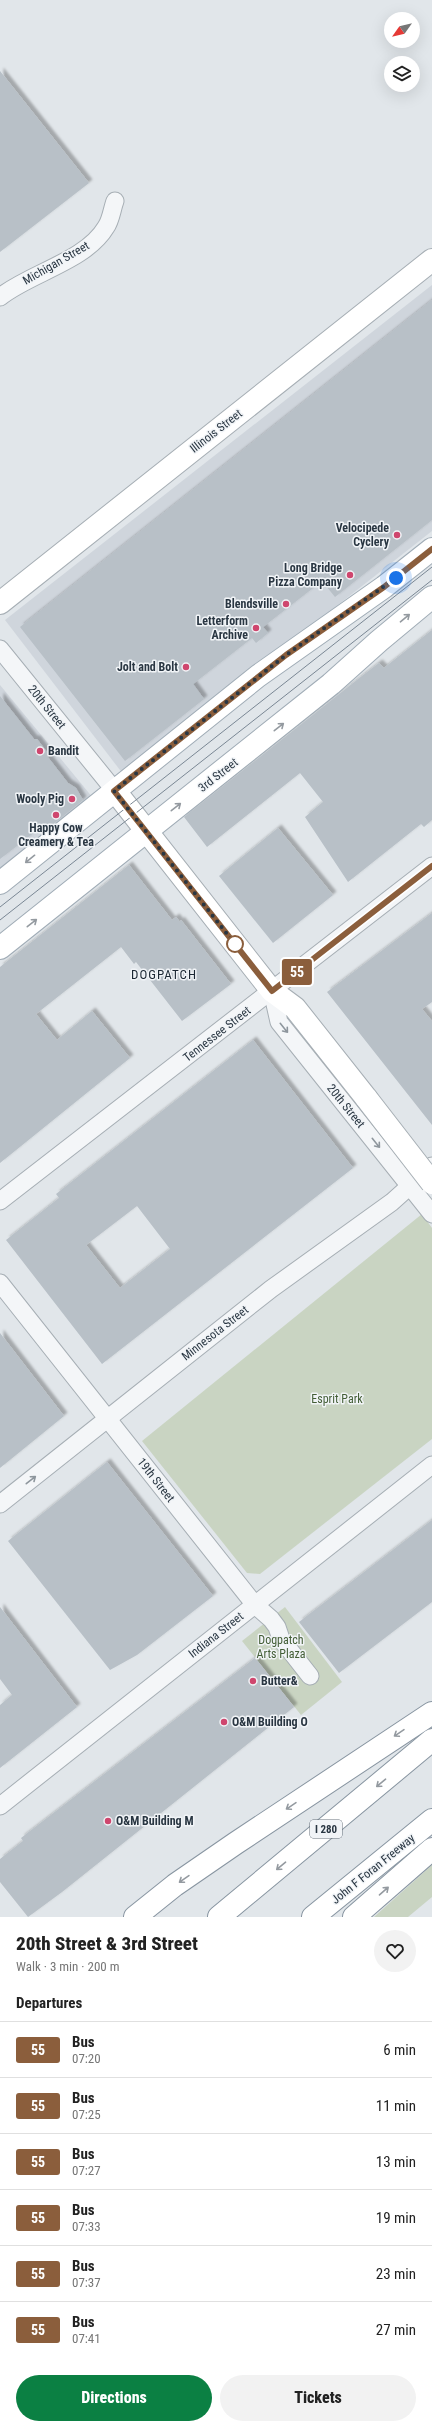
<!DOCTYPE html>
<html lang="en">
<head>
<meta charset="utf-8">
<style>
  :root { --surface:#fff; --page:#f2f2f2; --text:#222; --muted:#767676; --line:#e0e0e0; --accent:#0b8043 }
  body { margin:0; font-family:"Roboto Condensed",sans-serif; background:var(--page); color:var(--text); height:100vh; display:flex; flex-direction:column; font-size:15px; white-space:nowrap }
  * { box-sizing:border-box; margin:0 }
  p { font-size:13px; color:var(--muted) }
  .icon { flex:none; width:22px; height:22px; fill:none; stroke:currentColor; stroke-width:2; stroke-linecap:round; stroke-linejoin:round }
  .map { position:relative; height:1917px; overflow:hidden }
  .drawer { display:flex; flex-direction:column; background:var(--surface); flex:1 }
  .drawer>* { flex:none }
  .badge { padding:0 8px; border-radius:3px; font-size:14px; line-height:26px }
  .needle { width:26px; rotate:236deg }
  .controls { position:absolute; left:384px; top:12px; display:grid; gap:8px }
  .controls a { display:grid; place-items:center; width:36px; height:36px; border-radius:50%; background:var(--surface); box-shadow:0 4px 16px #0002; font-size:20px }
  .you { position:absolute; width:20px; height:20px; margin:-10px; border:3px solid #fff; border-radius:50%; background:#1a73e8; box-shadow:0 0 0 6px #1a73e833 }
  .map>.badge { position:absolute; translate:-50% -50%; box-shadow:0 0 0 2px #fff }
  h2 { padding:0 16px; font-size:15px; line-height:36px }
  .round { display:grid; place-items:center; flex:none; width:42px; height:42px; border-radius:21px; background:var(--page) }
  .headline { display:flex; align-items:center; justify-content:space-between; height:68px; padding:0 16px }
  h1 { font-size:19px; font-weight:800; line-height:30px }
  .button { display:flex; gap:8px; margin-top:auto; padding:8px 16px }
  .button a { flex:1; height:46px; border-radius:24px; background:var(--accent); color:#fff; font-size:16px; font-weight:800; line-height:46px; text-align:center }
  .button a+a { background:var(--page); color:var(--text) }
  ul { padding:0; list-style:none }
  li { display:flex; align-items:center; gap:12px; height:56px; padding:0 16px; border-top:1px solid var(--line) }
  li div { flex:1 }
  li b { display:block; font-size:15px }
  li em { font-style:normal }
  li .badge { min-width:44px; font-weight:700; text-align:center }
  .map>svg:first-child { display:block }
  .built { fill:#cfd5dc }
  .green { fill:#c9d4c2 }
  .building { fill:#b8c0c7; fill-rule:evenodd; filter:url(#shadow) }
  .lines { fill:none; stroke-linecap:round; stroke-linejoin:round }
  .street-casing { stroke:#a6aeb4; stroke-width:19 }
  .secondary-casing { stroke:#a6aeb4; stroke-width:24 }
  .primary-casing { stroke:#a0acb6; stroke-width:24 }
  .highway-casing { stroke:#8895a1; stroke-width:24 }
  .street { stroke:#f4f6f8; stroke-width:17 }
  .secondary { stroke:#fff; stroke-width:22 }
  .primary { stroke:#fff; stroke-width:22 }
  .highway { stroke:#fff; stroke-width:22 }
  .tram { stroke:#7a8794; stroke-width:1 }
  .secondary-bridge-casing { stroke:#a6aeb4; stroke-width:24; stroke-linecap:butt }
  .secondary-bridge { stroke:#fff; stroke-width:22 }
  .oneway { stroke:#949aa0 }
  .oneway2 { stroke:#8e969d }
  .line-casing { stroke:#fff; stroke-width:9 }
  .line { stroke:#8b5e3c; stroke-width:6 }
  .walk { stroke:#293642; stroke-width:4; stroke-dasharray:0 7.2 }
  .poi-dot { fill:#cf466e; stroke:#f1f4f7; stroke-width:1.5 }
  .stop-dot { fill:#fff; stroke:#8b5e3c; stroke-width:2 }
  .labels { text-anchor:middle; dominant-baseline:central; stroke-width:3; stroke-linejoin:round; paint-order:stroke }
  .shield { fill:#f1f4f7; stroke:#656f78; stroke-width:1 }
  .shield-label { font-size:11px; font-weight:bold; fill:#293642 }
  .street-label { font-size:12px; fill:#293642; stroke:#f1f4f7 }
  .poi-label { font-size:12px; font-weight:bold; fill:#293642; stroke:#f1f4f7; text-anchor:end }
  .park-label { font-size:12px; fill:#435e36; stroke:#f1f4f7 }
  .neighbourhood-label { font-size:13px; letter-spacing:1px; fill:#1b2733; stroke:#f1f4f7 }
</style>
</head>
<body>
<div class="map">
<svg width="432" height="1917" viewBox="0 0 432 1917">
  <defs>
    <filter id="shadow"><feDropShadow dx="3.5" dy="-3.5" stdDeviation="1" flood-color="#0004"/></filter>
  </defs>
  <rect width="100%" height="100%" fill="#e1e6ea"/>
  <!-- built -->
  <g class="built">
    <path d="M432,285V531L123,774L5,620Z"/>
    <path d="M0,685L93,798L0,873Z"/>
  </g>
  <!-- green -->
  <g class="green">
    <path d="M422,1214L432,1228V1439L260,1574L247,1573L142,1441Z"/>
    <path d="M285,1607L342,1682L301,1715L242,1641Z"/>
    <path d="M432,1865V1897L408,1917H374Z"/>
  </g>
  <!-- building -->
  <g class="building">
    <path d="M0,71L89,183L0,252Z"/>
    <path d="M432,300V520L335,597L322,581L263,627L268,633L256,643L252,638L193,684L204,699L125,761L20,627Z"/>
    <path d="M432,630V820L424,827L421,824L348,882L305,817L323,802L300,773L207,847L184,817L362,676L379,663L384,668Z"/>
    <path d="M0,696L34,739H37L47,752V756L68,783L76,788L83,800L47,829L40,828L0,859Z"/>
    <path d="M278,828L333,895L273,943L219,876Z"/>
    <path d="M129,865L172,920L176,917L180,922L181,920L231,984L182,1021L136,962L134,964L121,947L36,1014L57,1040L92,1011L130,1058L0,1163V967Z"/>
    <path d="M432,913V1002L422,1009L432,1021V1125L327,992Z"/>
    <path d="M253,1040L353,1168L102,1364L6,1240L59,1198L56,1194ZM137,1206L170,1249L120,1288L86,1245Z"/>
    <path d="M0,1333L64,1416L0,1468Z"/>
    <path d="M107,1462L213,1596L137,1655L110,1670L8,1541Z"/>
    <path d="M432,1520V1602L339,1673L299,1622Z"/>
    <path d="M0,1607L77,1707L0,1768V1705L12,1695L0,1679Z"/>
    <path d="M255,1658L294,1707L62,1892L28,1917L0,1882V1859L23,1841L21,1838Z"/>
  </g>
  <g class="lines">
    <!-- street casing -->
    <g class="street-casing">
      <g id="street">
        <path d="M0,297C30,273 86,261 106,227C111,220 112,209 115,201"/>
        <path d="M0,649L115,791"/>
        <path d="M272,991L279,1022L432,1214"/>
        <path d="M0,1201L432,866"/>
        <path d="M0,1283L255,1605L271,1619L277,1627L281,1639L310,1676"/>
        <path d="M0,1504L271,1289L392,1202L432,1166"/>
        <path d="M0,1806L432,1465"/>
      </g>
    </g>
    <!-- secondary casing -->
    <g class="secondary-casing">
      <g id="secondary">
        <path d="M0,603L432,260"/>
        <path d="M115,791L272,991L295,1008L367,1099"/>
      </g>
    </g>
    <!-- primary casing -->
    <g class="primary-casing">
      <g id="primary">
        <path d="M0,883L258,676L384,587L432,549"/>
        <path d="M0,948L331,684L379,641L432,597"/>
      </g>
    </g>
    <!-- highway casing -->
    <g class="highway-casing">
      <g id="highway">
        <path d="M135,1917L175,1885L236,1843L432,1713"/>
        <path d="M219,1917L432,1740"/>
        <path d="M313,1917L432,1820"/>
        <path d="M354,1917L432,1849"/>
      </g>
    </g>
    <!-- street -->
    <use href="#street" class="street"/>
    <!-- secondary -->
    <use href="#secondary" class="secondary"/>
    <!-- primary -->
    <use href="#primary" class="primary"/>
    <!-- highway -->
    <use href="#highway" class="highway"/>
    <!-- tram -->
    <g class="tram">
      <path d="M0,907L432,567"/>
      <path d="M0,920L432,580"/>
    </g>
    <!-- secondary-bridge casing -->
    <g class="secondary-bridge-casing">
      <path id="secondary-bridge" d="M367,1099L432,1183"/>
    </g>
    <!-- secondary-bridge -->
    <use href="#secondary-bridge" class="secondary-bridge"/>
  </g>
  <!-- one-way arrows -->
  <defs><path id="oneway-shaft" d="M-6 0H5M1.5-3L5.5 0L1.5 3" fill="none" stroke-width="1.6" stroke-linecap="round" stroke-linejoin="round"/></defs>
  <g class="oneway">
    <use href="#oneway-shaft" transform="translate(405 618) rotate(-40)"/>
    <use href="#oneway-shaft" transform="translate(279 727) rotate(-38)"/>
    <use href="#oneway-shaft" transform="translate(176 807) rotate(-38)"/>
    <use href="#oneway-shaft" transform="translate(30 859) rotate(141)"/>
    <use href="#oneway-shaft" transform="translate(32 923) rotate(-38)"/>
    <use href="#oneway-shaft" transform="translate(399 1733) rotate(146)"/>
    <use href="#oneway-shaft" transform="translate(381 1783) rotate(140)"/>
    <use href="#oneway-shaft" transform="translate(291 1806) rotate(146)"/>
    <use href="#oneway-shaft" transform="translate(281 1866) rotate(140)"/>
    <use href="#oneway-shaft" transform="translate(184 1879) rotate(145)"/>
    <use href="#oneway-shaft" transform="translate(384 1891) rotate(-41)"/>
  </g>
  <g class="oneway2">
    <use href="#oneway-shaft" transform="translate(284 1028) rotate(51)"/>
    <use href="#oneway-shaft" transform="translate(376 1143) rotate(51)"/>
    <use href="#oneway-shaft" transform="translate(31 1480) rotate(-38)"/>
  </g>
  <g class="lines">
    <!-- line casing -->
    <g class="line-casing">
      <path id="line" d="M432,549L384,587L286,655L114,791L272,991L432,866"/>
    </g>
    <!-- line -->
    <use href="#line" class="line"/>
    <!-- walk -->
    <path class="walk" d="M235,944L114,791L286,655L396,578"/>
  </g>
  <!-- markers -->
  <g class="poi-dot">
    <circle cx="397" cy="535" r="4"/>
    <circle cx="350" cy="575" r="4"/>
    <circle cx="286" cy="604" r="4"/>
    <circle cx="256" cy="628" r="4"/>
    <circle cx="186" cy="667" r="4"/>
    <circle cx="40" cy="751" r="4"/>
    <circle cx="72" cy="799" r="4"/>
    <circle cx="56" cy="815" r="4"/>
    <circle cx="253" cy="1681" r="4"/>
    <circle cx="224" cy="1722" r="4"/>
    <circle cx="108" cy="1821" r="4"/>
  </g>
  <circle class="stop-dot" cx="235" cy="944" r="8"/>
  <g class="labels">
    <!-- shield labels -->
    <rect class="shield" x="310" y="1820" width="32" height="18" rx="3"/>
    <g class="shield-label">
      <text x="326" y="1829">I 280</text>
    </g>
    <!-- street labels -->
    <g class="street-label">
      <text transform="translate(56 263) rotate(-30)">Michigan Street</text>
      <text transform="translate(216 431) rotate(-38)">Illinois Street</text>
      <text transform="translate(47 707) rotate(51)">20th Street</text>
      <text transform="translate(218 775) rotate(-38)">3rd Street</text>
      <text transform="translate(217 1034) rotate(-38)">Tennessee Street</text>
      <text transform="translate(346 1106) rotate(51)">20th Street</text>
      <text transform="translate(215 1333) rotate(-38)">Minnesota Street</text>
      <text transform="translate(156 1480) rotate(52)">19th Street</text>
      <text transform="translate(216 1635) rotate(-38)">Indiana Street</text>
      <text transform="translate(373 1869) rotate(-39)">John F Foran Freeway</text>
    </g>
    <!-- poi labels -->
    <g class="poi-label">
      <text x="389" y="528">Velocipede<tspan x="389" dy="14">Cyclery</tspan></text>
      <text x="342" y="568">Long Bridge<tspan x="342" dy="14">Pizza Company</tspan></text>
      <text x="278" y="604">Blendsville</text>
      <text x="248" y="621">Letterform<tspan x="248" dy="14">Archive</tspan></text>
      <text x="178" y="667">Jolt and Bolt</text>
      <text x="48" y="751" text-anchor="start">Bandit</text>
      <text x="64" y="799">Wooly Pig</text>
      <text x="56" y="828" text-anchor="middle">Happy Cow<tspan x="56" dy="14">Creamery &amp; Tea</tspan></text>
      <text x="261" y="1681" text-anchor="start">Butter&amp;</text>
      <text x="232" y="1722" text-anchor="start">O&amp;M Building O</text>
      <text x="116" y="1821" text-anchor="start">O&amp;M Building M</text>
    </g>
    <!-- park labels -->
    <g class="park-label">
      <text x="337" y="1399">Esprit Park</text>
      <text x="281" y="1640">Dogpatch<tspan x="281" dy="14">Arts Plaza</tspan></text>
    </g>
    <!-- neighbourhood labels -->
    <g class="neighbourhood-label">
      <text x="164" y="974">DOGPATCH</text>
    </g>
  </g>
</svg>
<div class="controls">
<a><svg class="needle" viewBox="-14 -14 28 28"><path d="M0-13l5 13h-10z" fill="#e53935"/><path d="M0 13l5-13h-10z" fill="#767676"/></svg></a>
<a><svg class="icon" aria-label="layers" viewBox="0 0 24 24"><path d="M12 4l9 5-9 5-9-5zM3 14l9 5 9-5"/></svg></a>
</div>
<div class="you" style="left:396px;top:578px"></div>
<b class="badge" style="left:297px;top:972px;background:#8b5e3c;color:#fff">55</b>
</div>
<section class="drawer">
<div class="headline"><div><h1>20th Street &amp; 3rd Street</h1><p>Walk · 3 min · 200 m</p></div><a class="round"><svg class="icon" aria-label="heart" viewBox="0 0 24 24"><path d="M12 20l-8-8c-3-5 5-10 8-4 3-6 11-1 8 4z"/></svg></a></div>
<h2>Departures</h2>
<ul>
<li><span class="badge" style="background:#8b5e3c;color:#fff">55</span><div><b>Bus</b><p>07:20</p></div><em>6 min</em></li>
<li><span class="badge" style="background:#8b5e3c;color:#fff">55</span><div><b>Bus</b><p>07:25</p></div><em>11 min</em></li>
<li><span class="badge" style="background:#8b5e3c;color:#fff">55</span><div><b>Bus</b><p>07:27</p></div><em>13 min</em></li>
<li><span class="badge" style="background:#8b5e3c;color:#fff">55</span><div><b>Bus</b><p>07:33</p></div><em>19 min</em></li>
<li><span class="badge" style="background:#8b5e3c;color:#fff">55</span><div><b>Bus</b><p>07:37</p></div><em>23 min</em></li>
<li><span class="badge" style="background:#8b5e3c;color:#fff">55</span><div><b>Bus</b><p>07:41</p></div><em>27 min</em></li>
</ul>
<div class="button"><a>Directions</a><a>Tickets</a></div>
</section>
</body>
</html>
